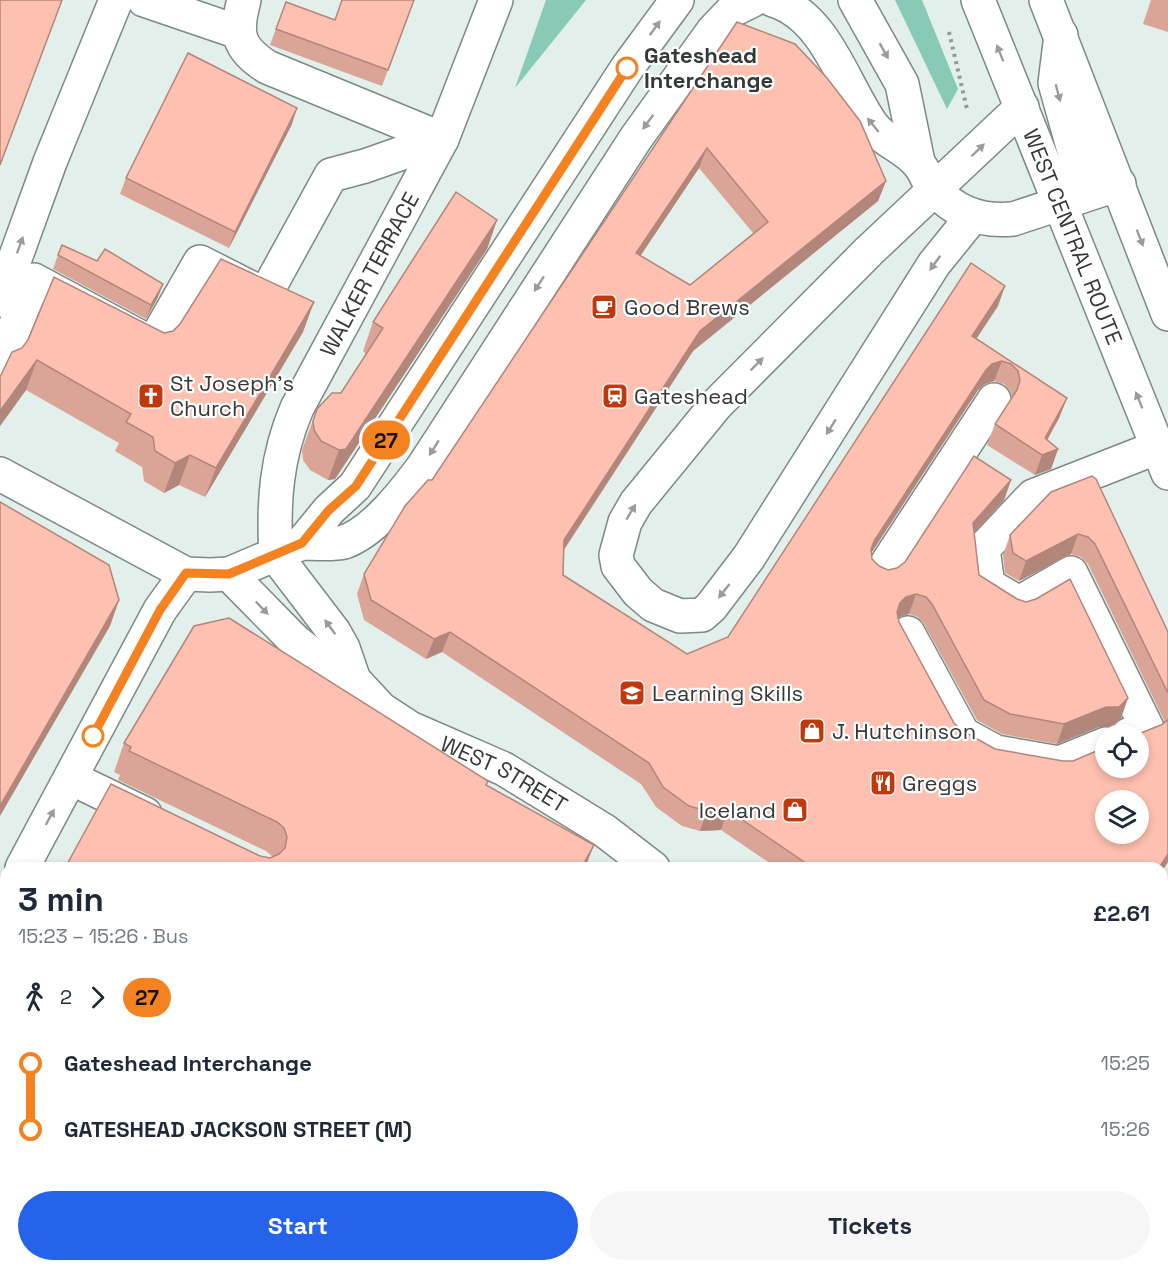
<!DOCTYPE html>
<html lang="en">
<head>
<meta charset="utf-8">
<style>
  :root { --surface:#fff; --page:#f6f6f7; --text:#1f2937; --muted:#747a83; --accent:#2563eb }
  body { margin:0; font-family:"Space Grotesk",sans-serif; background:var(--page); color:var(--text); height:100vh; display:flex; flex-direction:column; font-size:22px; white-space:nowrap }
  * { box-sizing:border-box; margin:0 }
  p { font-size:20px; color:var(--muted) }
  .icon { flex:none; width:33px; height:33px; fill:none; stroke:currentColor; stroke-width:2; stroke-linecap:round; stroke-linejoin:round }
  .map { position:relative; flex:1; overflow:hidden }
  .drawer { position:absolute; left:0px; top:862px; width:1168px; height:410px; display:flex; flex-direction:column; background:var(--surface); border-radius:18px 18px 0 0; box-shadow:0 3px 9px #0003 }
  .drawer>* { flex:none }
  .badge { padding:0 12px; border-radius:20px; font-size:21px; line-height:39px }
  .buttons { position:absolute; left:1095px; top:724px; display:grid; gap:12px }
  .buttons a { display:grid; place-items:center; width:54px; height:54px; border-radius:50%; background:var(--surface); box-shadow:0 3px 9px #0003; font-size:30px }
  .map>.badge { position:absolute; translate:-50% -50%; box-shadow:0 0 0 3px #fff }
  .legs { display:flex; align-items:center; gap:9px; height:66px; padding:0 18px; font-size:20px }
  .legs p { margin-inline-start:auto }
  .overview { display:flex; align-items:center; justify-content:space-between; height:102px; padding:0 18px }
  h1 { font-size:33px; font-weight:600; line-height:45px }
  .primary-button { display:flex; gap:12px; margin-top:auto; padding:12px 18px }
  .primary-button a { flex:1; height:69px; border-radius:36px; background:var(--accent); color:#fff; font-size:24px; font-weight:600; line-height:69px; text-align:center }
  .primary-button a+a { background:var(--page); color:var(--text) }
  ul { padding:0 18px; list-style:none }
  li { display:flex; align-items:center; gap:21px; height:66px; font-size:22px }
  li i { display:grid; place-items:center; width:9px; height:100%; margin:0 8px; background:currentColor }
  li i::after { content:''; width:15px; height:15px; margin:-8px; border:4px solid; border-radius:50%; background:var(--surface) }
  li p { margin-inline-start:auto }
  li:first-child i { background:linear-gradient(#0000 50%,currentColor 0) }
  li:last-child i { background:linear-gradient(currentColor 50%,#0000 0) }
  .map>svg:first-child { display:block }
  .green { fill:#88cab5 }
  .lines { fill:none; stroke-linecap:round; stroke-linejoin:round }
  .minor-casing { stroke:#7d8985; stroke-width:36 }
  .highway-casing { stroke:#7d8985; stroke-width:36 }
  .path { stroke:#919a97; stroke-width:4; stroke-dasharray:3 4.5; stroke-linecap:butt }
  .minor { stroke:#fff; stroke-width:33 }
  .highway { stroke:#fff; stroke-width:33 }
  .wall { fill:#daa597; fill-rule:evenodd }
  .shaded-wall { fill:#b2867b }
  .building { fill:#fec0b0; stroke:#b2867b; stroke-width:1.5; fill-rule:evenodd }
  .oneway { fill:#9a9c9b }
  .line-1-casing { stroke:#fff; stroke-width:14 }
  .line-1 { stroke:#f58220; stroke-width:9 }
  .stop-1-dot { fill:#fff; stroke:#f58220; stroke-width:3 }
  .labels { text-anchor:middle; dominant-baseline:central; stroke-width:4.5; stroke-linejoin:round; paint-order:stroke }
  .stop-label { font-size:22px; font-weight:bold; fill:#343937; stroke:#fff; text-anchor:start }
  .street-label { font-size:22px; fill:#343937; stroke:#fff }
  .poi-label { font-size:22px; fill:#343937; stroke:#fff; text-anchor:start }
</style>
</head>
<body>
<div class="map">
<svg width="1168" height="1271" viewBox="0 0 1168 1271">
  <rect width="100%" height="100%" fill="#e2efea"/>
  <!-- green -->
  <g class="green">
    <path d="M546,0H586L515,88Z"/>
    <path d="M895,0H922L958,89L947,109Z"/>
  </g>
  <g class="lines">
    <!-- minor casing -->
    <g class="minor-casing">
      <g id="minor">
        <path d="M144,0L238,32"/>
        <path d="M244,0C235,34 237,47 267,67L442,139"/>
        <path d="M773,0C826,16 843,84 872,125C883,141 906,148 918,163C925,171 928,182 935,190C956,213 983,222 1013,219L1119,184"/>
        <path d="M855,0L902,84L918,162"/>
        <path d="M1061,35L1055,83L1080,172L1078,185L1062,203"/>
        <path d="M972,217L934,264L749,557L711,607L702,615L680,616L653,605L638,592L618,566L616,555L625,522L636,503L716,405L869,251L1022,107"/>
        <path d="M0,300L50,162L116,0"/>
        <path d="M0,363L34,280L153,344L200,262L265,295L331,175L365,166L442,139"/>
        <path d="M0,474L186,574L210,575L229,574L302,543L329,510L355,486L627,68L677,0"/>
        <path d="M302,543C314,543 332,545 344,542C374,532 405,491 423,467L636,138L713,31L733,10L753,0"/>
        <path id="s1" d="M276,556C273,503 276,457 297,408L442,139L496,0"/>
        <path d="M276,556L334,632L343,648L354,680"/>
        <path d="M882,571L994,400"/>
        <path id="s2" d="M229,574L295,641L323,663L354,680L381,709L410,728L504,769L605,831L653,868"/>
        <path d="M908,633L963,734L996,752L1059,763L1106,744"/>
        <path d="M1128,735L1147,728L1071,573L1019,603L988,585L983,549L1033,496L1158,447"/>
        <path d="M71,778L145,814"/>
        <path d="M22,868L160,610L186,574"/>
        <path d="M0,910L6,899"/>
        <path d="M1162,1196L1168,1199"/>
        <path d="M191,1271L194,1266"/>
      </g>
    </g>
    <!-- highway casing -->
    <g class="highway-casing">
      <g id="highway">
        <path id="s3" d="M978,0L1168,473"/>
        <path d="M1046,0L1168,314"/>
      </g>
    </g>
    <!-- path -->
    <path class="path" d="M949,32L967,109"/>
    <!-- minor -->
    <use href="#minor" class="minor"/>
    <!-- highway -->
    <use href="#highway" class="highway"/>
  </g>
  <!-- wall -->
  <g class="wall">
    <path d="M414,0L382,86L270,45L286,2L335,20Z"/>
    <path d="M1151,0H1168V32L1143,24Z"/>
    <path d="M737,22L886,181L878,201L693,351L564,550L563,575L687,654L728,637L998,306L976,338L1067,398L1059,418L1047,440L1058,449L1051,469L1035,475L987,445L995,424L1012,398L1010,391L1004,384L994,381L985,384L978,390L871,553L872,559L879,566L888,570L897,568L1011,480L1004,500L974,533L979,575L1128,698L1121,718L1112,727H1099L1057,744L1002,734L977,720L924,624L918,617L909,614L899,617V622L954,723L961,730L995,749L1063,761H1073L1161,725L1164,723V720L1088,564L1081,557L1071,554L1019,581L1005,573L1003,555L1010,535L1051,492L1168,632V862L1162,871V868H777L721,830L700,831L682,826L656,807L641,784L442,652L426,659L364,620L357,594L364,574L432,480ZM699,168L753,233L690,285L640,256Z"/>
    <path d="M292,124L229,248L120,194L126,178Z"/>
    <path d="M497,220L487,249L335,479L328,480L310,470L303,460L302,450L317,409L341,393L366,354L363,351L373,322Z"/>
    <path d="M58,255L97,261L163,284L158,297L146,319L53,269Z"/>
    <path d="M303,332L205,497L179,485L164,493L144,481L142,467L115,451L119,443L26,390L0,426V377L22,348L164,333Z"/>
    <path d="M124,743L486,785L587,863L598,868H65L260,856L270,858L273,857L266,851L118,780L120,775L114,772Z"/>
    <path d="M6,979V1142L0,1138V990Z"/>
    <path d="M241,1266H1162L1168,1271H238Z"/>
  </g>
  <!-- shaded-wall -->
  <g class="shaded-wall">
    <path d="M297,108L292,124L229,248L235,232Z"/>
    <path d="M707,148L699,168L629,273L636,253Z"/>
    <path d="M886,181L878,201L693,351L557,560L564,540L700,331Z"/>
    <path d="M497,220L487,249L335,479L328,480L339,450Z"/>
    <path d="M163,284L158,297L146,319L151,305Z"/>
    <path d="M1005,286L998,306L965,356L972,336Z"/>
    <path d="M314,302L303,332L205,497L216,468Z"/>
    <path d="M37,360L26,390L0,426V411Z"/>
    <path d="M1002,361L994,381L985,384L978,390L866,561L874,541L986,370L992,364Z"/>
    <path d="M1067,398L1059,418L1040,453L1045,438Z"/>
    <path d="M1058,449L1051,469L1035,475L1042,455Z"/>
    <path d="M190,455L179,485L164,493L175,463Z"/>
    <path d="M1011,480L1004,500L965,543L973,523Z"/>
    <path d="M1078,534L1071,554L1019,581L1026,561Z"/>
    <path d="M916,594L909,614L899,617L892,623L900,603L906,597Z"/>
    <path d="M119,600L110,626L0,816V806Z"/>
    <path d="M450,632L442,652L426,659L434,639Z"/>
    <path d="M1128,698L1121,718L1112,727H1099L1057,744L1064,724Z"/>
    <path d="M728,810L721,830L700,831L707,811Z"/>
    <path d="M594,845L585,868V861Z"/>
    <path d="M1168,854V862L1162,871V868H1159Z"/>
    <path d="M1168,1092V1101L1162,1109V1100Z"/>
    <path d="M294,1266H297L295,1271H291Z"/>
  </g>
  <!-- building -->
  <g class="building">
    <path d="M0,0H62L0,165Z"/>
    <path d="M342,0H414L388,70L276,29L286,2L335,20Z"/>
    <path d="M737,22L795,44L827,78L860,121L886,181L700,331L564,540L563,575L687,654L728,637L971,263L1005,286L972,336L1067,398L1045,438L1058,449L1042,455L995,424L1017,390L1020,380L1018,371L1011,364L1002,361L992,364L986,370L874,541L871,549L872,559L879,566L888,570L897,568L905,562L974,456L1011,480L973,523L979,575L1017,599L1026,602L1036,599L1070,579L1128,698L1119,707H1106L1064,724L1010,714L984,700L932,604L926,597L916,594L906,597L900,603L897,612L899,622L954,723L961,730L995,749L1063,761H1073L1106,747V768H1138V735H1127L1130,732L1141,733L1161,725L1168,720V854L1159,868H813L728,810L707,811L689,806L663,787L649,763L450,632L434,639L371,600L364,574L405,506L428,480H432ZM707,148L768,222L690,285L636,253ZM1106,801H1138V834H1106Z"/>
    <path d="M188,53L297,108L235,232L126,178Z"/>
    <path d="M456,192L497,220L346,449L339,450L321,441L314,430L313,421L317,409L332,393H341L383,328L373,322Z"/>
    <path d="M62,245L97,261L105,249L163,284L151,305L58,255Z"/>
    <path d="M221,259L314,302L216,468L190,455L175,463L155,451L153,437L126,422L131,414L37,360L0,411V377L12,352L22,348L28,340L54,277L164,333L173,331L180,324Z"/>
    <path d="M1092,476L1096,479L1168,632V693L1095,544L1088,537L1078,534L1026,561L1013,553L1010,535L1051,492Z"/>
    <path d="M0,502L109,565L119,600L0,806Z"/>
    <path d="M229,618L488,781L486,785L594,845L585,861L598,868H377L372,866L371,868H65L111,784L260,856L270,858L279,854L285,848L287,837L284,828L277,822L129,751L131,747L124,743L194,626Z"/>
    <path d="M1162,875L1168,879V1092L1162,1100Z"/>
    <path d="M6,979V1107L0,1104V990Z"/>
    <path d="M1162,1211L1168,1214V1271H347L338,1266H1162Z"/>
    <path d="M241,1266H294L291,1271H238Z"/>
  </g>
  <!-- one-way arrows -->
  <defs><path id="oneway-solid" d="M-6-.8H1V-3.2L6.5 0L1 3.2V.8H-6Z" transform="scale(1.5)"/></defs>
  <g class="oneway">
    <use href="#oneway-solid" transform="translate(655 28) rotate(-54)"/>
    <use href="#oneway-solid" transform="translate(884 51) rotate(61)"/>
    <use href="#oneway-solid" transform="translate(1000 53) rotate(-112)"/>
    <use href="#oneway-solid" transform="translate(1058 93) rotate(75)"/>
    <use href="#oneway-solid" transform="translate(648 122) rotate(126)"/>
    <use href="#oneway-solid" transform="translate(873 125) rotate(-129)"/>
    <use href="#oneway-solid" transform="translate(978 150) rotate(-44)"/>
    <use href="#oneway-solid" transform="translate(1140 238) rotate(69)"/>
    <use href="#oneway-solid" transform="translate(20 245) rotate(-70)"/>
    <use href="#oneway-solid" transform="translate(935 263) rotate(126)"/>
    <use href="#oneway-solid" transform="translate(539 284) rotate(123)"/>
    <use href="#oneway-solid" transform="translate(757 364) rotate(-45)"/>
    <use href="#oneway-solid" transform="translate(1139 400) rotate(-112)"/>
    <use href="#oneway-solid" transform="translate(831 427) rotate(122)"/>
    <use href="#oneway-solid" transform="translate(434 448) rotate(122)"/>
    <use href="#oneway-solid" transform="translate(631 512) rotate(-59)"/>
    <use href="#oneway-solid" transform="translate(724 591) rotate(128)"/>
    <use href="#oneway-solid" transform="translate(262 608) rotate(46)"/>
    <use href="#oneway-solid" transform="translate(330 627) rotate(-126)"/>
    <use href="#oneway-solid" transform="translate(50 817) rotate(-62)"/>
  </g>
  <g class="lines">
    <!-- line-1 casing -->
    <g class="line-1-casing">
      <path id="line-1" d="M93,736L160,610L186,573L229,574L302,543L329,510L356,486L627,68"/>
    </g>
    <!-- line-1 -->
    <use href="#line-1" class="line-1"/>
  </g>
  <!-- icons -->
  <defs>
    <g id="cafe-square" transform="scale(1.35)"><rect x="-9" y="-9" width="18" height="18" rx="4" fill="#c1380c" stroke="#fff"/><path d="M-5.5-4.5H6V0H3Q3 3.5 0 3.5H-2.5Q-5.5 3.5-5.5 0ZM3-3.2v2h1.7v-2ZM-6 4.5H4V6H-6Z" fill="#fff"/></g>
    <g id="church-square" transform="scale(1.35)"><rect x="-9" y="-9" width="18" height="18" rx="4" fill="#c1380c" stroke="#fff"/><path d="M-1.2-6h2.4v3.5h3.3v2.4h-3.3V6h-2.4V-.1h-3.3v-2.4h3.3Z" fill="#fff"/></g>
    <g id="station-square" transform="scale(1.35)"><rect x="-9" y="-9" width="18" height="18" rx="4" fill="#c1380c" stroke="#fff"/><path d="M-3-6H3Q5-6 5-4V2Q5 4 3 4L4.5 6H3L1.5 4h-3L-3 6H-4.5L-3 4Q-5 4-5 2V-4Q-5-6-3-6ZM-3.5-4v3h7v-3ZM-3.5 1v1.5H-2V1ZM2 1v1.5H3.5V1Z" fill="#fff"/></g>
    <g id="university-square" transform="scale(1.35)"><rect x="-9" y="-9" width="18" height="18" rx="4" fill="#c1380c" stroke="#fff"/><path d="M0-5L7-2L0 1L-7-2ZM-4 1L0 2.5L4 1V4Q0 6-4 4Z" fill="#fff"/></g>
    <g id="shop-square" transform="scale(1.35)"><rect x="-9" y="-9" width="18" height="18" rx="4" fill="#c1380c" stroke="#fff"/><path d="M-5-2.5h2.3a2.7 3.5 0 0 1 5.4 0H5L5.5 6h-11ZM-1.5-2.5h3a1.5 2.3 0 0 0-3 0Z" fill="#fff"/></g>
    <g id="restaurant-square" transform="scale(1.35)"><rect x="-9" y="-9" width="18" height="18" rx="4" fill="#c1380c" stroke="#fff"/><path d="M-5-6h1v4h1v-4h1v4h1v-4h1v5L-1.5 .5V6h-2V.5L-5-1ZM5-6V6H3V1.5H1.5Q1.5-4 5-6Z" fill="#fff"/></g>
  </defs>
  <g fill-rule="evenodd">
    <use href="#cafe-square" x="604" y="307"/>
    <use href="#church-square" x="151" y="396"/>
    <use href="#station-square" x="615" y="396"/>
    <use href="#university-square" x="632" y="693"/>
    <use href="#shop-square" x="812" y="731"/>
    <use href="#restaurant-square" x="883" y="783"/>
    <use href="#shop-square" x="795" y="810"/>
  </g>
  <!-- markers -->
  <g class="stop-1-dot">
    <circle cx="627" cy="68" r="10"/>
    <circle cx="93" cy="736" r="10"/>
  </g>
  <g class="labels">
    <!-- stop labels -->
    <g class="stop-label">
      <text x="644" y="55">Gateshead<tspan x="644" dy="25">Interchange</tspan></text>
    </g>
    <!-- street labels -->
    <g class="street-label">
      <text stroke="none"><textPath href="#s3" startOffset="255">WEST CENTRAL ROUTE</textPath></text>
      <text stroke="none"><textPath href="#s1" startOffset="303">WALKER TERRACE</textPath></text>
      <text stroke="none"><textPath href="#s2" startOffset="344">WEST STREET</textPath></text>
    </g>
    <!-- poi labels -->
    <g class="poi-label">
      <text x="624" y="307">Good Brews</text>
      <text x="170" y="383">St Joseph's<tspan x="170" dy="25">Church</tspan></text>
      <text x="634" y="396">Gateshead</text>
      <text x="652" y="693">Learning Skills</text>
      <text x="832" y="731">J. Hutchinson</text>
      <text x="902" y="783">Greggs</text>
      <text x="776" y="810" text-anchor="end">Iceland</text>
    </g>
  </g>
</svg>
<div class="buttons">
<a><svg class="icon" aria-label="locate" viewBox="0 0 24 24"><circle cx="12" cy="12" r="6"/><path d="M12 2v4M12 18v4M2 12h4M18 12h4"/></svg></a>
<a><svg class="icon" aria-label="layers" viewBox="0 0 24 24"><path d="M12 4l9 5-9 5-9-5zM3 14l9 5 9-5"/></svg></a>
</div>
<b class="badge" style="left:386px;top:440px;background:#f58220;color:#111">27</b>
<section class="drawer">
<div class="overview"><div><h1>3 min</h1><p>15:23 – 15:26 · Bus</p></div><b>£2.61</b></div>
<div class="legs"><svg class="icon" aria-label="walk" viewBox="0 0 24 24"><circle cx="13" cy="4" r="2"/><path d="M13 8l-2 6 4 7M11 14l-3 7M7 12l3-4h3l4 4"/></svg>2<svg class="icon" aria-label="forward" viewBox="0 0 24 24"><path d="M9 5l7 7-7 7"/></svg><b class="badge" style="background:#f58220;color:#111">27</b></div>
<ul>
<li><i style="color:#f58220"></i><b>Gateshead Interchange</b><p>15:25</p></li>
<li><i style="color:#f58220"></i><b>GATESHEAD JACKSON STREET (M)</b><p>15:26</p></li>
</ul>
<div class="primary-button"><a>Start</a><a>Tickets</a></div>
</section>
</div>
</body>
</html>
